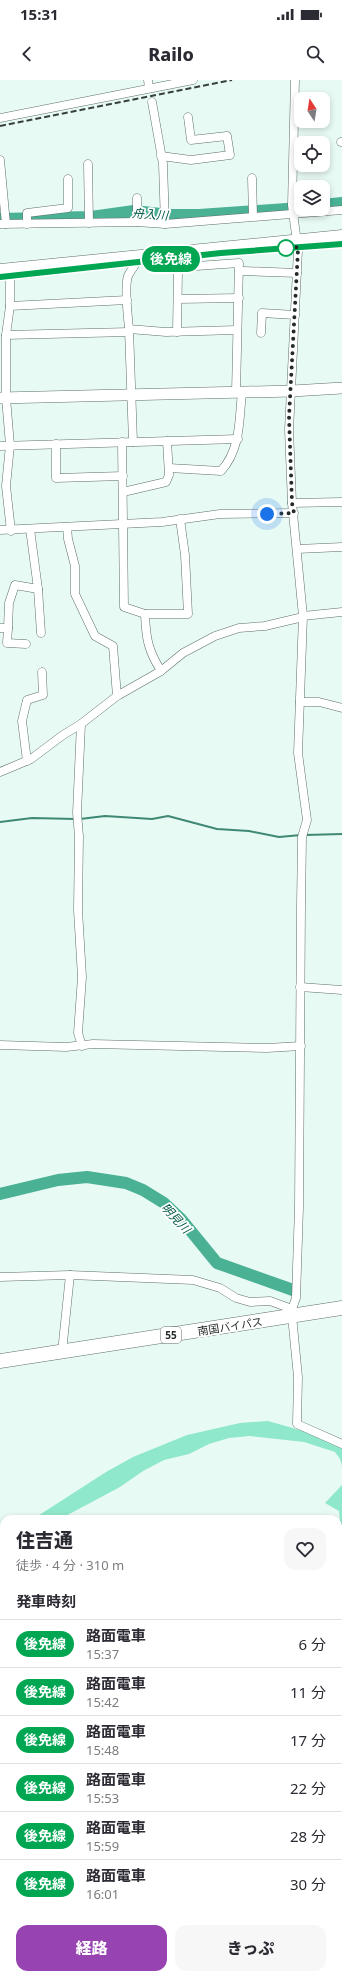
<!DOCTYPE html>
<html lang="ja">
<head>
<meta charset="utf-8">
<style>
  :root { --surface:#fff; --page:#f7f7f7; --text:#2b2b33; --muted:#7c7c81; --line:#e1e1e2; --accent:#9743b1 }
  body { margin:0; font-family:"Noto Sans","Noto Sans JP",sans-serif; background:var(--page); color:var(--text); height:100vh; display:flex; flex-direction:column; font-size:15px; white-space:nowrap }
  * { box-sizing:border-box; margin:0 }
  p { font-size:13px; color:var(--muted) }
  .icon { flex:none; width:22px; height:22px; fill:none; stroke:currentColor; stroke-width:2; stroke-linecap:round; stroke-linejoin:round }
  .map { position:relative; flex:1; overflow:hidden }
  .sheet { position:absolute; left:0px; top:1435px; width:342px; height:464px; display:flex; flex-direction:column; background:var(--surface); border-radius:12px 12px 0 0; box-shadow:0 2px 6px #0003 }
  .sheet>* { flex:none }
  .badge { padding:0 8px; border-radius:13px; font-size:14px; line-height:26px }
  .needle { width:26px; rotate:348deg }
  .controls { position:absolute; left:294px; top:12px; display:grid; gap:8px }
  .controls a { display:grid; place-items:center; width:36px; height:36px; border-radius:8px; background:var(--surface); box-shadow:0 2px 6px #0003; font-size:20px }
  .you { position:absolute; width:20px; height:20px; margin:-10px; border:3px solid #fff; border-radius:50%; background:#1a73e8; box-shadow:0 0 0 6px #1a73e833 }
  .map>.badge { position:absolute; translate:-50% -50%; box-shadow:0 0 0 2px #fff }
  h2 { padding:0 16px; font-size:15px; line-height:36px }
  .round { display:grid; place-items:center; flex:none; width:42px; height:42px; border-radius:12px; background:var(--page) }
  .head { display:flex; align-items:center; justify-content:space-between; height:68px; padding:0 16px }
  h1 { font-size:19px; font-weight:800; line-height:30px }
  .action { display:flex; gap:8px; margin-top:auto; padding:8px 16px }
  .action a { flex:1; height:46px; border-radius:12px; background:var(--accent); color:#fff; font-size:16px; font-weight:800; line-height:46px; text-align:center }
  .action a+a { background:var(--page); color:var(--text) }
  ul { padding:0; list-style:none }
  li { display:flex; align-items:center; gap:12px; height:48px; padding:0 16px; border-top:1px solid var(--line) }
  li div { flex:1 }
  li b { display:block; font-size:15px }
  li em { font-style:normal }
  li .badge { min-width:44px; font-weight:700; text-align:center }
  .status { display:flex; justify-content:space-between; align-items:center; height:28px; padding:0 20px; background:var(--surface); direction:ltr }
  .status svg { height:11px; fill:currentColor }
  header { display:flex; justify-content:space-between; align-items:center; height:52px; padding:0 16px; background:var(--surface); font-size:18px; font-weight:800 }
  .map>svg:first-child { display:block }
  .green { fill:#90e8cc }
  .lines { fill:none; stroke-linecap:round; stroke-linejoin:round }
  .stream { stroke:#3e8874; stroke-width:2 }
  .river { stroke:#4ab195; stroke-width:12 }
  .street-casing { stroke:#5f6f6a; stroke-width:9 }
  .secondary-casing { stroke:#5f6f6a; stroke-width:12 }
  .highway-casing { stroke:#5f6f6a; stroke-width:15 }
  .street { stroke:#fff; stroke-width:8 }
  .secondary { stroke:#fff; stroke-width:11 }
  .highway { stroke:#fff; stroke-width:14 }
  .tram { stroke:#38403e; stroke-width:1 }
  .rail { stroke:#38403e; stroke-width:2; stroke-dasharray:6 3; stroke-linecap:butt }
  .line-casing { stroke:#fff; stroke-width:9 }
  .line { stroke:#00a651; stroke-width:6 }
  .walk { stroke:#232a28; stroke-width:4; stroke-dasharray:0 7.2 }
  .stop-dot { fill:#fff; stroke:#00a651; stroke-width:2 }
  .labels { text-anchor:middle; dominant-baseline:central; stroke-width:3.5; stroke-linejoin:round; paint-order:stroke }
  .shield { fill:#fff; stroke:#656a68; stroke-width:1 }
  .shield-label { font-size:10px; font-weight:bold; fill:#232a28 }
  .street-label { font-size:11px; fill:#232a28; stroke:#fff }
  .water-label { font-size:12px; font-style:italic; fill:#005a47; stroke:#fff }
</style>
</head>
<body>
<div class="status"><b>15:31</b><svg viewBox="0 0 49 12"><path d="M0 12V9h3v3zM5 12V6h3v6zM10 12V3h3v9zM15 12V0h3v12zM26 1h20v11H26zM47 4h2v5h-2z"/></svg></div>
<header><svg class="icon" aria-label="back" viewBox="0 0 24 24"><path d="M15 5l-7 7 7 7"/></svg>Railo<svg class="icon" aria-label="search" viewBox="0 0 24 24"><circle cx="10" cy="10" r="6"/><path d="M15 15l6 6"/></svg></header>
<div class="map">
<svg width="342" height="1899" viewBox="0 0 342 1899">
  <rect width="100%" height="100%" fill="#e8faf4"/>
  <!-- green -->
  <g class="green">
    <path d="M268,1341L342,1362V1386L340,1379L335,1372L304,1362L250,1356L229,1358L209,1364L189,1374L164,1380L143,1391L120,1407L60,1439H33L106,1392L133,1377L187,1355L240,1343Z"/>
    <path d="M342,1405V1476L338,1479V1444L340,1440L339,1431L325,1423Z"/>
  </g>
  <g class="lines">
    <!-- stream -->
    <g class="stream">
      <path d="M80,739L105,736L152,739L168,736L217,749L249,751L279,757L301,755"/>
      <path d="M0,742L32,738L76,739"/>
      <path d="M305,755L342,754"/>
    </g>
    <!-- river -->
    <g class="river">
      <path d="M323,125L342,123"/>
      <path d="M0,139L91,137L134,131L169,135H199L301,128"/>
      <path d="M0,1114L58,1100L87,1097L126,1103L143,1110L164,1123L181,1139L217,1183L293,1210"/>
    </g>
    <!-- street casing -->
    <g class="street-casing">
      <g id="street">
        <path d="M148,0L149,8"/>
        <path d="M295,0L292,125L298,170L289,350L292,423L303,536L298,673L307,740L302,757L301,826L299,1127L296,1218L292,1229V1236L298,1297L297,1344L342,1364"/>
        <path d="M152,22L163,84L165,144"/>
        <path d="M0,38L193,0"/>
        <path d="M341,62H342"/>
        <path d="M161,76L191,80L230,75L227,56L191,60L188,37"/>
        <path d="M0,80L6,144"/>
        <path d="M88,84L89,143"/>
        <path d="M252,98L253,136"/>
        <path d="M137,142V118"/>
        <path d="M0,144L137,142L165,144L342,130"/>
        <path d="M27,144V133L68,128V99"/>
        <path d="M137,177C136,187 131,189 128,196C124,208 128,236 129,249L166,252L237,250"/>
        <path d="M10,190V226L6,255V318L10,365L6,406L11,451"/>
        <path d="M244,191L297,193"/>
        <path d="M178,219L239,218"/>
        <path d="M10,226L127,220"/>
        <path d="M129,249L133,362"/>
        <path d="M177,252L178,190L182,187L239,183L236,312"/>
        <path d="M261,253L262,233L295,235"/>
        <path d="M6,255L129,252"/>
        <path d="M122,362L124,527L145,534"/>
        <path d="M56,364V398L123,396"/>
        <path d="M0,366L238,359"/>
        <path d="M169,388L221,391C241,369 239,340 242,312"/>
        <path d="M123,412L166,402L169,395L167,361"/>
        <path d="M292,423L342,422"/>
        <path d="M67,447L68,459L75,486V514L95,556L113,566L117,616"/>
        <path d="M0,450L162,442L220,434L294,433"/>
        <path d="M297,469L342,467"/>
        <path d="M38,509L41,553"/>
        <path d="M303,536L342,532"/>
        <path d="M0,548H8L9,523L15,505L38,509L30,449"/>
        <path d="M8,548L7,563L26,564"/>
        <path d="M161,591C148,570 146,559 145,534H188L185,475L180,439"/>
        <path d="M300,622H319L342,628"/>
        <path d="M81,644L77,733L79,756L78,830L82,897L78,953L82,966"/>
        <path d="M27,681L22,641L27,620L43,615L42,592"/>
        <path d="M0,692L31,679L63,655L81,644L117,616L161,591L183,573L215,556L239,548L265,546L303,537"/>
        <path d="M300,907L342,910"/>
        <path d="M0,965L66,967L93,964L267,968L301,966"/>
        <path d="M0,1197L70,1195L193,1200L220,1208L236,1218L250,1222L270,1221L292,1229"/>
        <path d="M62,1272L70,1195"/>
        <path d="M338,1525L342,1522"/>
        <path d="M0,1640H4"/>
        <path d="M338,1687L342,1690"/>
      </g>
    </g>
    <!-- secondary casing -->
    <g class="secondary-casing">
      <g id="secondary">
        <path d="M0,318L292,311L342,308"/>
        <path d="M0,1736H4"/>
        <path d="M338,1736H342"/>
      </g>
    </g>
    <!-- highway casing -->
    <g class="highway-casing">
      <g id="highway">
        <path d="M0,191L342,157"/>
        <path d="M0,1281L342,1228"/>
      </g>
    </g>
    <!-- street -->
    <use href="#street" class="street"/>
    <!-- secondary -->
    <use href="#secondary" class="secondary"/>
    <!-- highway -->
    <use href="#highway" class="highway"/>
    <!-- tram -->
    <path class="tram" d="M0,197L221,173L342,164"/>
    <!-- rail -->
    <path class="rail" d="M0,46L232,0"/>
  </g>
  <g class="lines">
    <!-- line casing -->
    <g class="line-casing">
      <path id="line" d="M0,197L221,173L342,164"/>
    </g>
    <!-- line -->
    <use href="#line" class="line"/>
    <!-- walk -->
    <path class="walk" d="M267,434L294,433L292,423L289,337L298,170V167L286,168"/>
  </g>
  <!-- markers -->
  <circle class="stop-dot" cx="286" cy="168" r="8"/>
  <g class="labels">
    <!-- shield labels -->
    <rect class="shield" x="161" y="1247" width="20" height="16" rx="3"/>
    <g class="shield-label">
      <text x="171" y="1255">55</text>
    </g>
    <!-- street labels -->
    <g class="street-label">
      <text transform="translate(230 1246) rotate(-9)">南国バイパス</text>
    </g>
    <!-- water labels -->
    <g class="water-label">
      <text transform="translate(150 134) rotate(4)">舟入川</text>
      <text transform="translate(176 1138) rotate(47)">明見川</text>
    </g>
  </g>
</svg>
<div class="controls">
<a><svg class="needle" viewBox="-14 -14 28 28"><path d="M0-13l5 13h-10z" fill="#e53935"/><path d="M0 13l5-13h-10z" fill="#7c7c81"/></svg></a>
<a><svg class="icon" aria-label="locate" viewBox="0 0 24 24"><circle cx="12" cy="12" r="6"/><path d="M12 2v4M12 18v4M2 12h4M18 12h4"/></svg></a>
<a><svg class="icon" aria-label="layers" viewBox="0 0 24 24"><path d="M12 4l9 5-9 5-9-5zM3 14l9 5 9-5"/></svg></a>
</div>
<div class="you" style="left:267px;top:434px"></div>
<b class="badge" style="left:171px;top:179px;background:#00a651;color:#fff">後免線</b>
<section class="sheet">
<div class="head"><div><h1>住吉通</h1><p>徒歩 · 4 分 · 310 m</p></div><a class="round"><svg class="icon" aria-label="heart" viewBox="0 0 24 24"><path d="M12 20l-8-8c-3-5 5-10 8-4 3-6 11-1 8 4z"/></svg></a></div>
<h2>発車時刻</h2>
<ul>
<li><span class="badge" style="background:#00a651;color:#fff">後免線</span><div><b>路面電車</b><p>15:37</p></div><em>6 分</em></li>
<li><span class="badge" style="background:#00a651;color:#fff">後免線</span><div><b>路面電車</b><p>15:42</p></div><em>11 分</em></li>
<li><span class="badge" style="background:#00a651;color:#fff">後免線</span><div><b>路面電車</b><p>15:48</p></div><em>17 分</em></li>
<li><span class="badge" style="background:#00a651;color:#fff">後免線</span><div><b>路面電車</b><p>15:53</p></div><em>22 分</em></li>
<li><span class="badge" style="background:#00a651;color:#fff">後免線</span><div><b>路面電車</b><p>15:59</p></div><em>28 分</em></li>
<li><span class="badge" style="background:#00a651;color:#fff">後免線</span><div><b>路面電車</b><p>16:01</p></div><em>30 分</em></li>
</ul>
<div class="action"><a>経路</a><a>きっぷ</a></div>
</section>
</div>
</body>
</html>
